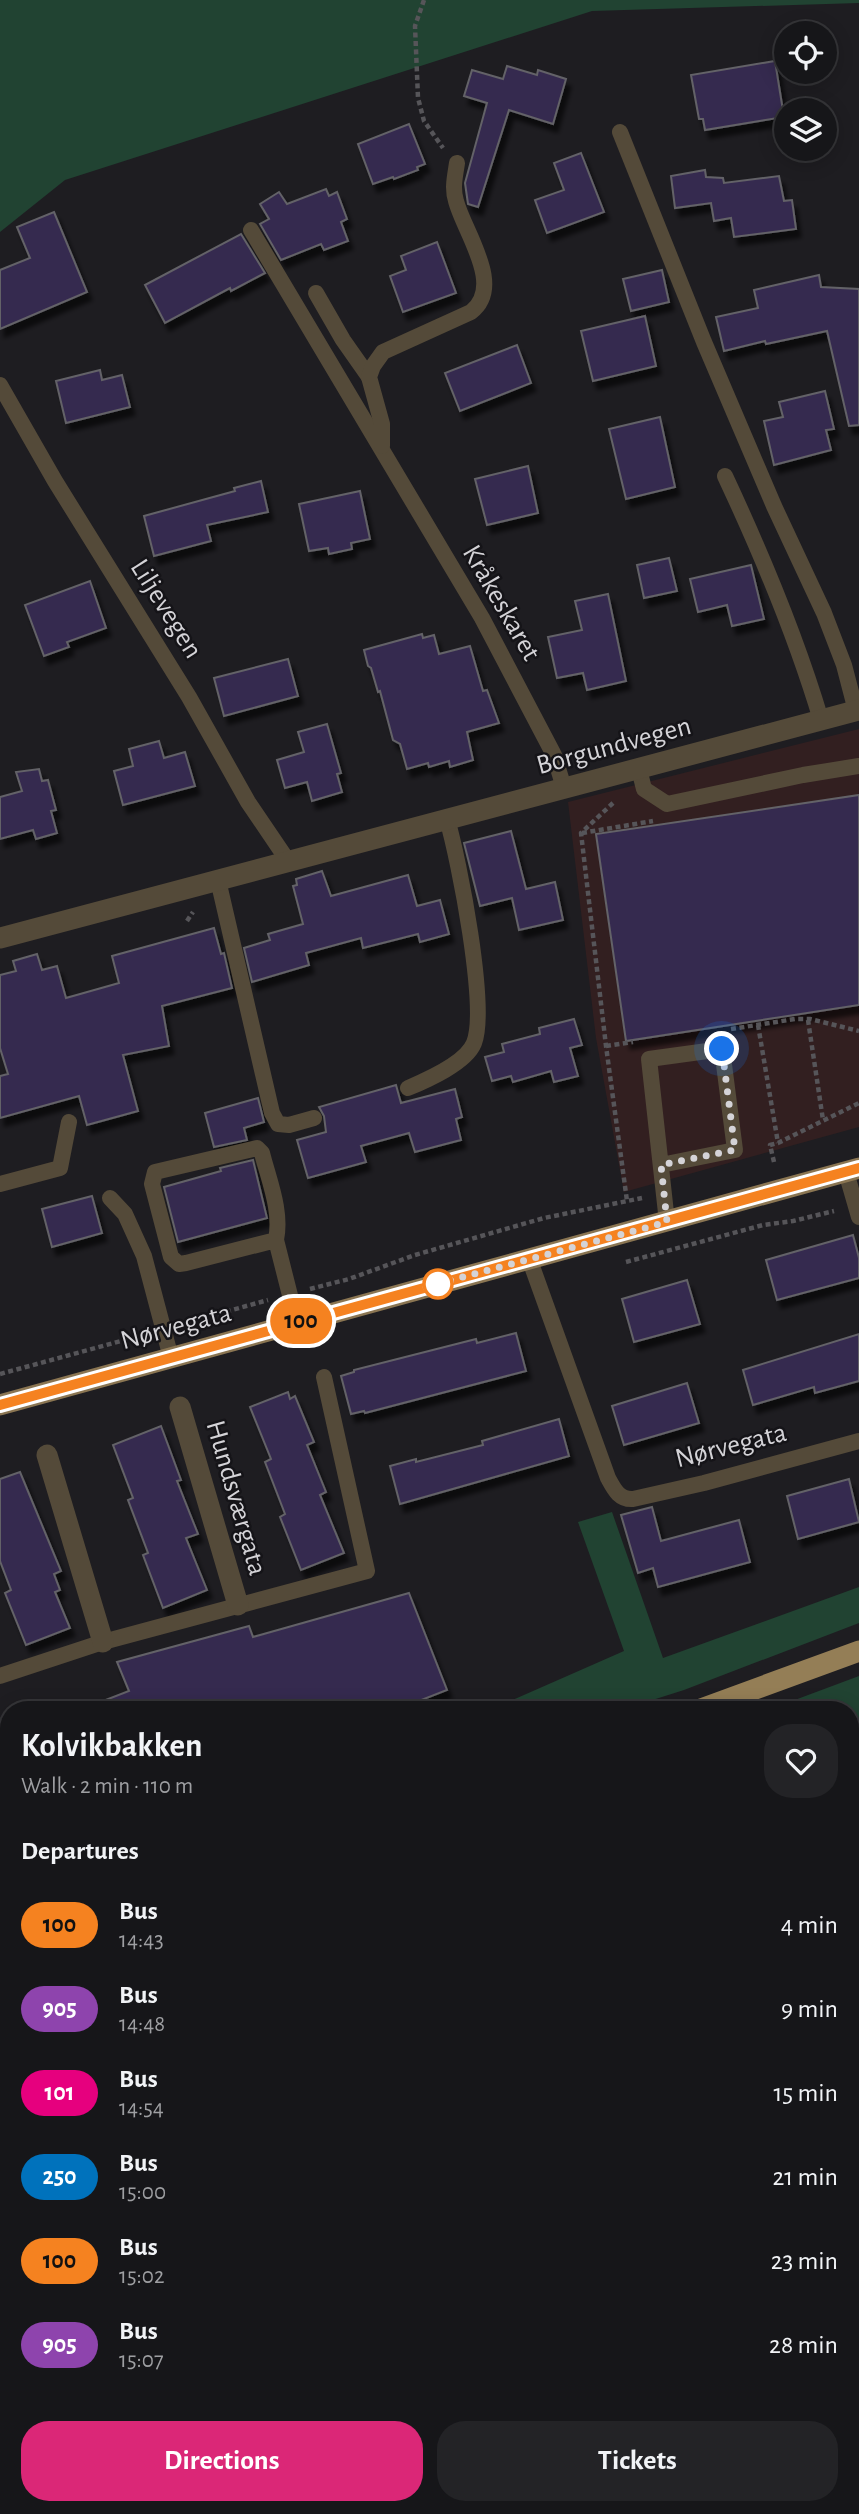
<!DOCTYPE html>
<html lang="en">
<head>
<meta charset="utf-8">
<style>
  :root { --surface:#161619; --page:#232326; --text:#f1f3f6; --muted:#9e9fa2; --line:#353538; --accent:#db2777 }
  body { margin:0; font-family:"Alegreya Sans",sans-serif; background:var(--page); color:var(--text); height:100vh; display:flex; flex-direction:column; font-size:26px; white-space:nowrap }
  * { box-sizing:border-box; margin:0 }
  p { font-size:23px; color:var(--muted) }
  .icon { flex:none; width:38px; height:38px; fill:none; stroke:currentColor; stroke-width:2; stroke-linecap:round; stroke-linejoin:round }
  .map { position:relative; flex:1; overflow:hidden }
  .sheet { position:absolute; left:0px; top:1701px; width:859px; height:814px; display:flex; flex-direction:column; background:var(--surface); border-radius:28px 28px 0 0; box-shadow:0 4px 18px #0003,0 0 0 2px var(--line) }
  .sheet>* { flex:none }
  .badge { padding:0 14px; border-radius:23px; font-size:24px; line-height:46px }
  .fabs { position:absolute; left:774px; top:21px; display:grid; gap:14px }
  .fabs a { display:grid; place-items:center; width:63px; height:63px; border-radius:50%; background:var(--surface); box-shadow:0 4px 18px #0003,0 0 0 2px var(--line); font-size:35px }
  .you { position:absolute; width:35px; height:35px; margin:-18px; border:5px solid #fff; border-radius:50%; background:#1a73e8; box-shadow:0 0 0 10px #1a73e833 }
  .map>.badge { position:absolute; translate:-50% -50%; box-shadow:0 0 0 4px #fff }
  h2 { padding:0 21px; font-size:26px; line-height:63px }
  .round { display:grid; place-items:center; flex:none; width:74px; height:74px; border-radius:28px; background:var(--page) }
  .overview { display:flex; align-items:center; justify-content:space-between; height:119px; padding:0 21px }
  h1 { font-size:33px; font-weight:700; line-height:52px }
  .button { display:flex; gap:14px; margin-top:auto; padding:14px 21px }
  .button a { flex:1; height:80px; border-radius:28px; background:var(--accent); color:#fff; font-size:28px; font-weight:700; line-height:80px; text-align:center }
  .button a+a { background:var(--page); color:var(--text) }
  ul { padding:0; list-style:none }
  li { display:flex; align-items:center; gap:21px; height:84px; padding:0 21px }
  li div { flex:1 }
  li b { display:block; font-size:26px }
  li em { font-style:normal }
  li .badge { min-width:77px; font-weight:700; text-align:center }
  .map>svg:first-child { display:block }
  .education { fill:#321f20 }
  .green { fill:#214332 }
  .water { fill:#296b71; stroke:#5c8a90; stroke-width:2 }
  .building { fill:#362a50; stroke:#636267; stroke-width:2; filter:url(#shadow) }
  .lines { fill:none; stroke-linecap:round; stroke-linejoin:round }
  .path { stroke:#565559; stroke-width:4.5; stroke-dasharray:5 3.5; stroke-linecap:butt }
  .service { stroke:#544a39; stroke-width:16 }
  .minor { stroke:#544a39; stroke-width:21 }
  .primary { stroke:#8a7552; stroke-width:21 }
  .trunk { stroke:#947e56; stroke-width:21 }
  .line-casing { stroke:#fff; stroke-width:16 }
  .line { stroke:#f58220; stroke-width:10 }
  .walk { stroke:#d4d3d7; stroke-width:7; stroke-dasharray:0 12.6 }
  .stop-dot { fill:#fff; stroke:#f58220; stroke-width:3.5 }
  .labels { text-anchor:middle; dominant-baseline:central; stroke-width:5; stroke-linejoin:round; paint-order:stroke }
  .street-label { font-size:28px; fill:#d4d3d7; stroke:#151418 }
</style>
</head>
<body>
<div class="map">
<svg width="859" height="2514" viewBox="0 0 859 2514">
  <defs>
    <filter id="shadow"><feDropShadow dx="4.5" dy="8" stdDeviation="2" flood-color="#0009"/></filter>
  </defs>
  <rect width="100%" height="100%" fill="#1e1d21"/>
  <!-- education -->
  <path class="education" d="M859,729V1127L624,1192L596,1038L568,802Z"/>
  <!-- green -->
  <g class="green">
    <path d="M0,0H859V3L592,11L65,180L0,232Z"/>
    <path d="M612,1512L663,1658L859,1587V1623L684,1690L621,1710H490L624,1651L578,1522Z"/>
    <path d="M859,1676V1779L851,1782L850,1710H768Z"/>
    <path d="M0,1818L2,1822L9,1825V1892L0,1894Z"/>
    <path d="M9,1952V2051L0,2054V1955Z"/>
  </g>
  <!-- water -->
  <g class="water">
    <path d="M851,2290H859V2514H798L777,2506H850Z"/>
    <path d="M9,2329V2506H695L721,2514H0V2331Z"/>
  </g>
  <!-- building -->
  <g class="building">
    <path d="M775,61L784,117L705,130L703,119H699L691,75Z"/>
    <path d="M507,66L537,75L538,70L566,79L553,124L509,110L478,207L468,204L465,183L487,103L464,96L472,70L503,79Z"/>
    <path d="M409,124L425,164L417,167L418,170L394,179L393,177L373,184L358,144Z"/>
    <path d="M581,153L604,212L547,233L535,200L564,190L554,163Z"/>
    <path d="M705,170L706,177L723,178L724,183L779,176L784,201L792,200L796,229L734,237L731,218L714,221L711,203L675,208L671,176Z"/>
    <path d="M326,189L329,196L337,192L347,219L341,222L348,241L324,250L321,244L281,260L260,224L269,219L260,204L279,192L287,204Z"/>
    <path d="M54,212L87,292L0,329V270L30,258L17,227Z"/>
    <path d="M241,234L265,273L231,291L230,288L165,323L145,285Z"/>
    <path d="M437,242L456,293L403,312L390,276L406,270L401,256Z"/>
    <path d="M662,270L669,302L631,311L623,279Z"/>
    <path d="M819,275L821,287L859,289V425L849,426L827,331L766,344L765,341L724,351L716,317L758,308L754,290Z"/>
    <path d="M645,316L656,366L593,381L581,331Z"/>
    <path d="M517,345L531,383L460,411L445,373Z"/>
    <path d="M100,370L102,380L122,375L130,407L66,423L56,381Z"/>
    <path d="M825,391L834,429L826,430L831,450L774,465L764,421L783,417L779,402Z"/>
    <path d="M660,417L675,487L626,499L609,429Z"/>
    <path d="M528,466L538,513L487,525L475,479Z"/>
    <path d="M261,481L268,512L207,525L211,541L154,556L144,516L235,491L234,488Z"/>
    <path d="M360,491L370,539L351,543L352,549L329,554L328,548L309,551L299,504Z"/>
    <path d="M669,558L677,591L644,598L637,565Z"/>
    <path d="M751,565L764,619L732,626L727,605L698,612L690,579Z"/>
    <path d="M90,581L106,628L67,642L69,647L44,656L25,605Z"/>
    <path d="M608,594L626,681L587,690L583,673L557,678L548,637L582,630L575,601Z"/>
    <path d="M422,634L423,638L434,635L439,654L470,646L483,691L487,690L499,723L467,732L473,760L450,767L449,761L429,767L428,763L407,769L400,744L393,740L380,691L378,692L371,668L368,666L364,650Z"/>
    <path d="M288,659L298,696L224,716L214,678Z"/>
    <path d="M327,724L341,773L337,774L342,792L312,801L307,782L285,788L277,760L304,752L298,732Z"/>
    <path d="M159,741L164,758L185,752L195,786L123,805L114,771L133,766L129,749Z"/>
    <path d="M39,769L42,781L48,780L56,810L51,811L57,833L36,839L33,830L0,839V797L22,791L16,772Z"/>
    <path d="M859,795V1005L626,1041L596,834Z"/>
    <path d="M511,831L526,889L555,882L563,920L519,930L512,898L480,906L464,843Z"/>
    <path d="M322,871L331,896L408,875L417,906L440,900L449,934L420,942L418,934L363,948L361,938L306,953L309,965L252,982L244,948L270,940L268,934L303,924L293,886L297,885L296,879Z"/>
    <path d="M214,928L221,954L224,953L232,988L162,1006L169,1046L123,1055L138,1111L87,1125L79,1096L0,1118V1076L8,1074L0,1048V975L16,971L13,961L37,954L42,970L57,966L66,998L119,983L112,956Z"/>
    <path d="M574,1019L582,1045L570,1048L578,1076L554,1082L551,1071L513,1082L511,1076L492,1081L485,1057L504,1052L502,1044L540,1034L539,1028Z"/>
    <path d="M396,1085L401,1103L455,1089L462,1117L456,1119L461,1140L415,1152L409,1133L361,1146L366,1162L308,1178L297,1140L326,1132L324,1116L319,1107Z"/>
    <path d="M258,1098L264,1122L244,1128L247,1140L214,1147L205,1113Z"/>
    <path d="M253,1160L267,1218L178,1242L164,1187L221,1171L220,1168Z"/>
    <path d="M92,1196L102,1233L52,1247L42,1209Z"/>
    <path d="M853,1235L859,1258V1278L777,1300L766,1260Z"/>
    <path d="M687,1280L700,1324L634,1342L622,1299Z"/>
    <path d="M516,1333L526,1371L365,1413L364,1411L351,1414L341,1376L354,1372V1370L476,1339L477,1343Z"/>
    <path d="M859,1334V1381L815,1393L814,1387L753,1405L743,1370Z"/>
    <path d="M687,1383L699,1423L624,1445L612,1406Z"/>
    <path d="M288,1392L290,1399L295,1396L314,1442L307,1445L326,1492L320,1495L344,1553L301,1570L280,1517L285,1514L265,1462L271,1459L250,1407Z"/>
    <path d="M559,1419L569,1456L400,1504L390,1466L416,1459V1462L483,1445L482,1441Z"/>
    <path d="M161,1426L181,1480L177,1481L198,1534L186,1538L207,1590L163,1608L143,1555L148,1553L128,1500L133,1498L113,1445Z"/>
    <path d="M20,1472L61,1571L54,1574L60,1590L55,1592L70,1628L26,1645L5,1593L11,1590L0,1561V1479Z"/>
    <path d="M849,1479L859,1522L798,1539L787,1496Z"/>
    <path d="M652,1507L661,1541L739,1520L750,1562L658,1587L653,1568L638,1573L621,1515Z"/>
    <path d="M409,1593L447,1690L396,1710H85V1708L129,1691L117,1662L249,1626L253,1637Z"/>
  </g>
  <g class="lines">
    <!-- path -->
    <g class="path">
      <path d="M424,0L415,26L418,98L424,121L443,148"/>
      <path d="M613,803L581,833L606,1046L627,1201"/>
      <path d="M582,833L653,821"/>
      <path d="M187,921L193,912"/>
      <path d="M808,1020L823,1120"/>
      <path d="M758,1025L778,1143"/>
      <path d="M731,1029L795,1019H810L859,1031"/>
      <path d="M606,1046L633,1042"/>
      <path d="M774,1162L770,1145L778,1143L859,1103"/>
      <path d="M626,1262L763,1225L793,1221L834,1211"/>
      <path d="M310,1289L349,1279L415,1255L544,1218L642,1198"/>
      <path d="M185,1323L268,1300"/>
      <path d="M0,1374L143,1335"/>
      <path d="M0,2356L9,2353"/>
    </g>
    <!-- service -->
    <g class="service">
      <path d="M620,132L704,342L774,506L824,613L844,665L856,711"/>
      <path d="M251,230L482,618L554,755L564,788"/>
      <path d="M316,293L343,340L369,377"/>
      <path d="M0,385L55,481L189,697L248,802L288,861"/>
      <path d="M382,446V424L369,377L373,366L383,352L471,312C505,286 464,232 456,201C452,188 455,177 457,163"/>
      <path d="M725,476C762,555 796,636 821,720"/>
      <path d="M639,769L644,789L667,804L803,775L859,766"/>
      <path d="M218,880L272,1113L278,1124L289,1125L314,1118"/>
      <path d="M408,1088C427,1080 466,1063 474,1043C488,1008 459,860 447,819"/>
      <path d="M661,1165L735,1150L722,1049L649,1059L667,1222"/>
      <path d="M846,1172L859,1217"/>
      <path d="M0,1184L60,1168L69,1122"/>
      <path d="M110,1198L125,1214L144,1256L171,1358"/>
      <path d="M276,1240C282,1211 269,1181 262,1153L257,1148L155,1172L152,1184L171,1257L179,1264L186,1263L276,1240L297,1323"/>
      <path d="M529,1258L608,1478C614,1489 619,1500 633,1499L704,1483L859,1441"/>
      <path d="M0,1676L103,1642L367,1571L324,1377"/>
      <path d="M850,1943L859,1940"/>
      <path d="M850,2229H859"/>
      <path d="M0,2288L9,2286"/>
    </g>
    <!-- minor -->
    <g class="minor">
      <path d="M0,938L859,710"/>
      <path d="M180,1407L238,1605"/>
      <path d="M47,1455L103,1642"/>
      <path d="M850,1810L859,1807"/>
      <path d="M0,2075L9,2073"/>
    </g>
    <!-- primary -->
    <path class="primary" d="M0,1405L859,1168"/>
    <!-- trunk -->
    <g class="trunk">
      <path d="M698,1710L859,1651"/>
      <path d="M0,1925L9,1923"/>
    </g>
  </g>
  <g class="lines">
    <!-- line casing -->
    <g class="line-casing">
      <path id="line" d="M0,1405L859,1168"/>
    </g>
    <!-- line -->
    <use href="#line" class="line"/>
    <!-- walk -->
    <path class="walk" d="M438,1284L426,1287L667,1222L661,1165L735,1150L722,1049"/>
  </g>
  <!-- markers -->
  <circle class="stop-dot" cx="438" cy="1284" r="14"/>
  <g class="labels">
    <!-- street labels -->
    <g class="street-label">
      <text transform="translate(501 603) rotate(60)">Kråkeskaret</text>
      <text transform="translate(166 609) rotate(58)">Liljevegen</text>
      <text transform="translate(614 746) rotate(-15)">Borgundvegen</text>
      <text transform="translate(176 1327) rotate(-15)">Nørvegata</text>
      <text transform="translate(731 1446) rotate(-14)">Nørvegata</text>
      <text transform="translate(236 1498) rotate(74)">Hundsværgata</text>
    </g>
  </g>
</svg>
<div class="fabs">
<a><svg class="icon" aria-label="locate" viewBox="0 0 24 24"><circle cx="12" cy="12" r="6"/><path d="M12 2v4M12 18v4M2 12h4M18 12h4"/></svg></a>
<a><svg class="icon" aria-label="layers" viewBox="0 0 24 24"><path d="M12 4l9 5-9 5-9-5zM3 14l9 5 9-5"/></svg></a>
</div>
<div class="you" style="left:722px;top:1049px"></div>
<b class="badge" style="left:301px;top:1321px;background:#f58220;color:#111">100</b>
<section class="sheet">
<div class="overview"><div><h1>Kolvikbakken</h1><p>Walk · 2 min · 110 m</p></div><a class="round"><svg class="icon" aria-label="heart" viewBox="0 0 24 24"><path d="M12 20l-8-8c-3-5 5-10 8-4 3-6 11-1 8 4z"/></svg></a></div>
<h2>Departures</h2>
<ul>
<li><span class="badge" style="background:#f58220;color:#111">100</span><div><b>Bus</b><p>14:43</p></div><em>4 min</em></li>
<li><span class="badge" style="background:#8e44ad;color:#fff">905</span><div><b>Bus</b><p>14:48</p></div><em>9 min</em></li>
<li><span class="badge" style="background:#e6007e;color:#fff">101</span><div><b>Bus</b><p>14:54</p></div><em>15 min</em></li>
<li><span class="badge" style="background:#0072bc;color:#fff">250</span><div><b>Bus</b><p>15:00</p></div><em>21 min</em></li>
<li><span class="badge" style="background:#f58220;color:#111">100</span><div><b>Bus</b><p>15:02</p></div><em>23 min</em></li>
<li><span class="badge" style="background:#8e44ad;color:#fff">905</span><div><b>Bus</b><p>15:07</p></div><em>28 min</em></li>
</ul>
<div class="button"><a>Directions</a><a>Tickets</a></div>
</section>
</div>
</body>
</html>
